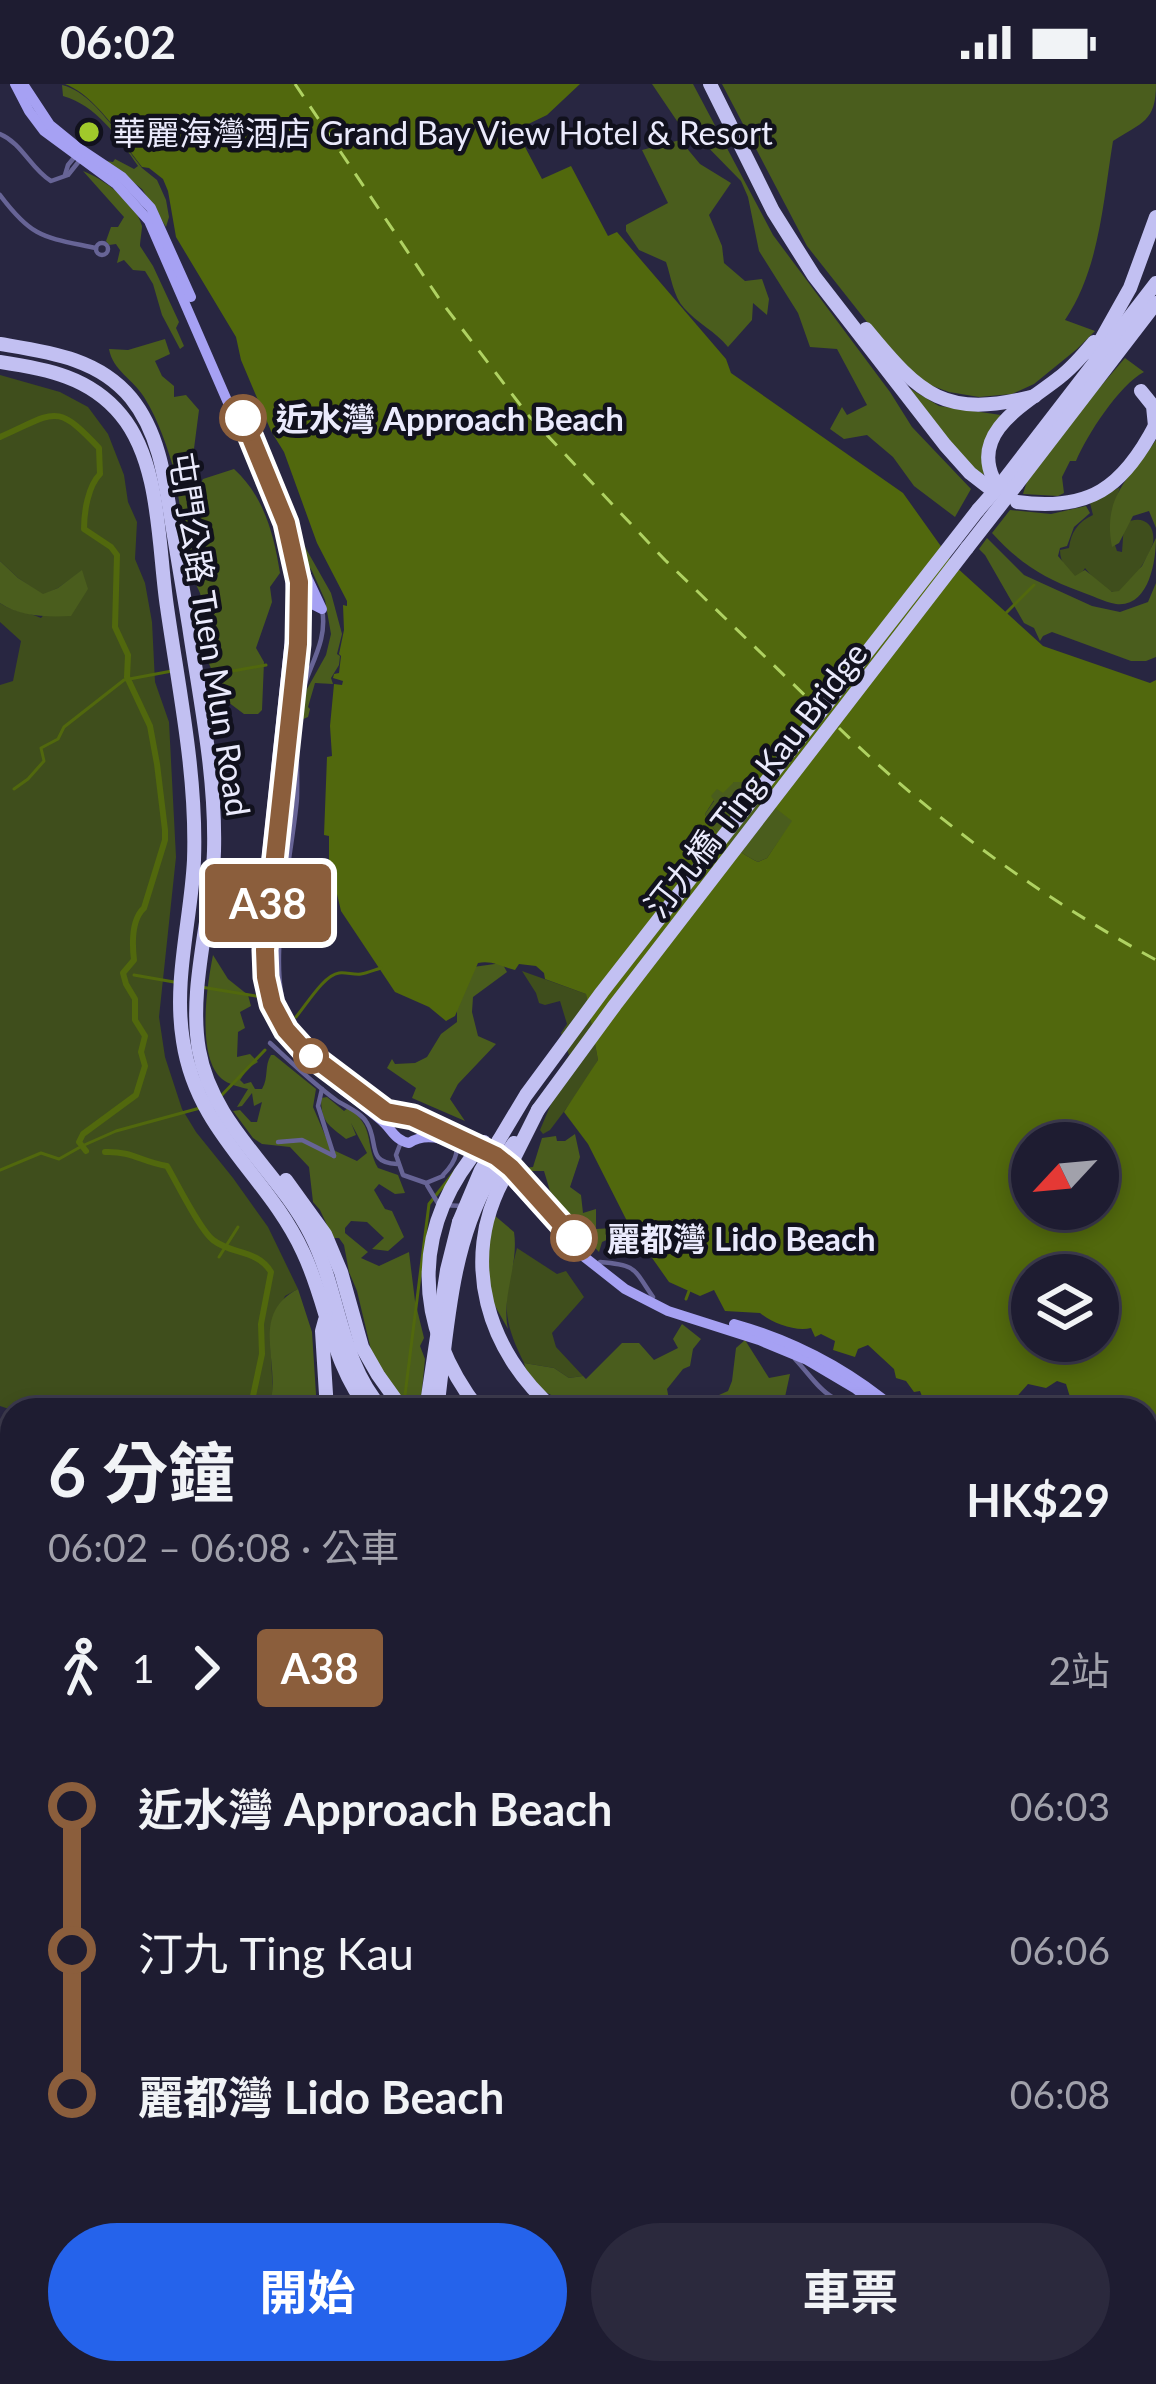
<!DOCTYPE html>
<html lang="zh-TW">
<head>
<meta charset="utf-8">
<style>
  :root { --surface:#1e1c31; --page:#2b293d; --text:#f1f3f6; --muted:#a1a1ab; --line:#3c3a4d; --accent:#2563eb }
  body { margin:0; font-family:Lato,"Noto Sans TC",sans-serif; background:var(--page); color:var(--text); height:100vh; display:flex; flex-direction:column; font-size:45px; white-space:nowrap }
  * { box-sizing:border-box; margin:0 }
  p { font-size:39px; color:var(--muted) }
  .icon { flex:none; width:66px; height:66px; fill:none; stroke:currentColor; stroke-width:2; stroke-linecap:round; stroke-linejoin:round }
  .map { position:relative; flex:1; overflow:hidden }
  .panel { position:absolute; left:0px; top:1314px; width:1158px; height:987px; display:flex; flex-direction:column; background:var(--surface); border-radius:36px 36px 0 0; box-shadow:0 6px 18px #0003,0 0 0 3px var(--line) }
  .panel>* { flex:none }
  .badge { padding:0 24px; border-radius:9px; font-size:42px; line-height:78px }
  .needle { width:78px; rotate:244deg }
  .buttons { position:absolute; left:1011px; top:1038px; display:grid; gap:24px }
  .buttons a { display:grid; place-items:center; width:108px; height:108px; border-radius:50%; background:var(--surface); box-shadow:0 6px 18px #0003,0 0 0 3px var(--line); font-size:60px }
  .map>.badge { position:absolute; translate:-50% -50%; box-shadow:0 0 0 6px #fff }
  .legs { display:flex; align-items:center; gap:18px; height:132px; padding:0 48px; font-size:39px }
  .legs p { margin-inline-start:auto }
  .overview { display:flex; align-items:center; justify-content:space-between; height:204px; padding:0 48px }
  h1 { font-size:66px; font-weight:700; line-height:90px }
  .action { display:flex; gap:24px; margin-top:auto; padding:24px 48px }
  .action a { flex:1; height:138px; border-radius:72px; background:var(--accent); color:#fff; font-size:48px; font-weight:700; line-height:138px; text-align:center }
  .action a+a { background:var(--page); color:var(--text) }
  ul { padding:0 48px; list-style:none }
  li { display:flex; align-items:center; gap:42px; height:144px; font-size:45px }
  li i { display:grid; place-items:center; width:18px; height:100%; margin:0 15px; background:currentColor }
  li i::after { content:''; width:30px; height:30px; margin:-15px; border:9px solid; border-radius:50%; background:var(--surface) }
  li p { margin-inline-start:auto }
  li:first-child i { background:linear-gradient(#0000 50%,currentColor 0) }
  li:last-child i { background:linear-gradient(currentColor 50%,#0000 0) }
  .status { display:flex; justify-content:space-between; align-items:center; height:84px; padding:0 60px; background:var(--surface); direction:ltr }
  .status svg { height:33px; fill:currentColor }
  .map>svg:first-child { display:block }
  .green { fill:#3f4e1c }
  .forest { fill:#4a5d1d }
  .water { fill:#51680d; fill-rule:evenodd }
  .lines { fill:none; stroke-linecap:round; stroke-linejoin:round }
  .stream { stroke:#51680d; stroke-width:3 }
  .canal { stroke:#51680d; stroke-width:6 }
  .ferry { stroke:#afd262; stroke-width:3; stroke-dasharray:15 12; stroke-linecap:butt }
  .motorway-tunnel { stroke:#45435d; stroke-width:14; stroke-dasharray:14 7; stroke-linecap:butt }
  .minor { stroke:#676496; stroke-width:4.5 }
  .primary { stroke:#a6a1f3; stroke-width:10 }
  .motorway { stroke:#c2c0f2; stroke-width:14 }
  .minor-bridge { stroke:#676496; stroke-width:4.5 }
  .motorway-bridge { stroke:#c2c0f2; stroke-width:14 }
  .line-1-casing { stroke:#fff; stroke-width:27 }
  .line-1 { stroke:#8b5e3c; stroke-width:18 }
  .poi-dot { fill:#a0c92b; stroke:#11111d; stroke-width:4.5 }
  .stop-1-dot { fill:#fff; stroke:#8b5e3c; stroke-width:6 }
  .labels { text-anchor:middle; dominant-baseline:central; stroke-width:9; stroke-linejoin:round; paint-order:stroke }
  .poi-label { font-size:33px; fill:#eaeafc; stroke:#11111d; text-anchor:start }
  .stop-label { font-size:33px; font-weight:bold; fill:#eaeafc; stroke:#11111d; text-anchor:start }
  .street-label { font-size:33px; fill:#eaeafc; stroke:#11111d }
</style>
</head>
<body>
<div class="status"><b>06:02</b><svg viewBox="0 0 49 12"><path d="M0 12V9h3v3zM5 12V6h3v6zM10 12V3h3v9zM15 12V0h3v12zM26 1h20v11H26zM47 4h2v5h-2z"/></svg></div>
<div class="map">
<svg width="1156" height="2300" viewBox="0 0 1156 2300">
  <rect width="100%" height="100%" fill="#282641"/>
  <!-- green -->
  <g class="green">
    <path d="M0,291L60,308L88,323L108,350L124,391L128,418L137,438L135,475L145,499L152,538L155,598L169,638L176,773L159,933L165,973L182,1025L196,1048L233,1094L268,1143L298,1205L285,1212L270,1252L273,1312L268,1326H12L0,1322V601L13,597L21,557L0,538V519C14,529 26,527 41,534L82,487L58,504L43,511L18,494L0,477Z"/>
    <path d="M1120,403C1114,423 1109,447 1117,467L1122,468L1124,440C1140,430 1156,438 1153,459C1147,477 1132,497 1120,510L1102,505L1085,484L1078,496C1068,487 1060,480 1060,466L1069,464C1071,448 1078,438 1093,431L1090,419Z"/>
    <path d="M522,887L586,910L598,976L581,1005L550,1046L543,1050L540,1046L567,982L564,979L569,971L561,949L567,940L560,917L545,921L539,919L536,909Z"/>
    <path d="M517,1164L557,1190L566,1187L584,1213L552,1249L556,1263L583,1292L569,1294L554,1284L524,1279C500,1231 504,1215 517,1164Z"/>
    <path d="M0,1362L12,1367V1612L0,1621Z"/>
    <path d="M1156,1554V1703L1146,1727V1557Z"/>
    <path d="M12,2169V2289H63L57,2300H0V2173Z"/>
    <path d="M481,2289H967L977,2300H513L515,2294Z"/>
  </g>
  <!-- forest -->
  <g class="forest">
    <path d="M652,0H693L773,151L890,308L912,343L971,405L955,433L914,402L893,373L867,351L844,355L830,345L842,323L847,331L867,321L837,265L810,263L798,229L759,167L748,113L741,97L694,49L677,37Z"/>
    <path d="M722,0H1156C1156,38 1142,38 1113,57C1103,117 1100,184 1065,236L1095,247L1077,265L1034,300L1012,310L979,313L949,308L919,297L867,238L807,162Z"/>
    <path d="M62,1C86,7 102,30 118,48L119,54L142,84L157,96L166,116L169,133L166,143L142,105L106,77L113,78L115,75L134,85L138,82C119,54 96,21 63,12Z"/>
    <path d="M680,56L700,80L731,99L709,131L722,162L724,179L745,197L762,195L769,215L767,231L753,219L752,236L728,263C715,247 697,239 684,224C673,212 671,192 666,178L639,166L626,147V141L668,119L642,66Z"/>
    <path d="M83,87C104,95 136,119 142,142C142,146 140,158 140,162L153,182L179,238L176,244L184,262L180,265L162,231L153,200L145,187L133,186L124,176L117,179L120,166L116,160L109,161L106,157L111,143H118L124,133Z"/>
    <path d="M165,255L170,270L155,277L162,292L174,302V313L186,311L199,326L192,380L175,389C167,363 159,337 144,313C133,295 113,287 109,265L128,266Z"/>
    <path d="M1125,274L1144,288C1119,301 1087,351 1076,377H1070L1062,393L1064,409L1058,412L1023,410L1027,397L1082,324Z"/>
    <path d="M901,299L939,322L1001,331L986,358L985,388L980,395Z"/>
    <path d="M1156,356V444L1149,427L1133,432L1119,459L1112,463C1102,412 1130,394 1156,356Z"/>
    <path d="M234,385C264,412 274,451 280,489L270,503L272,518L256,564L264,578L262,626L258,630H244L224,615L207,575V542L200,509L192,492L177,405H198L203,395Z"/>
    <path d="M1086,422L1090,429L1074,443L1067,462L1060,464L1058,472L1075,492L1085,486L1112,508L1119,507L1142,482L1156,454C1156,477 1149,524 1116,520C1104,518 1091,511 1079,507C1043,494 1017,477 992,449L1010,426L1051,430Z"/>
    <path d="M987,454L1024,491L1092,522L1120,528L1148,518L1156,499V573L1146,577H1131L1052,548L1043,552L1040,557L1034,544L1024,539L985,471L979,465Z"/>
    <path d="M299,461L305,463L331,509L342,550L337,570L340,572L339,581L331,594L333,600L315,599L308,623L310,625L308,633L301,636L307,605L326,571L331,550L325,516L312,487L301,471Z"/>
    <path d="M0,477L18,494L43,510L58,504L82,486L88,505L71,532C47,533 20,533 0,519Z"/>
    <path d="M734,698H741L793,737L767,774L758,778C737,767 715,753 705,730L714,717L710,712L717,704Z"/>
    <path d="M213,871L228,895L248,911L251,922L240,928L245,944L238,948L237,973L250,970L258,978L248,984L240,996L244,1000L251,998L255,1005H262C269,993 264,982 271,971H274L316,1005L313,1023L331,1065L357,1077L367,1069L351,1039L356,1051L346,1055C329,1041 321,1039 321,1014L327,1013L344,1027L348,1024C376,1043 364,1059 378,1084L398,1091L405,1109L395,1110L379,1100L374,1106L385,1125L392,1127L404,1153L388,1167L372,1165L384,1154L367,1138L351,1137L345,1144V1149L368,1168L361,1174L379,1182L409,1168L415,1217L424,1254L420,1262L425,1275L420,1326H411L395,1306L372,1270L357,1207L349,1188L344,1161L339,1154H333L320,1126L313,1118L309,1083L290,1063L262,1060L253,1054L233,1027L240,1026L251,1038H257L262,1018L254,1022L252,1009L242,1022L237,1023L248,1005C239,1003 228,1000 222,995C196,973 207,901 213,871Z"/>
    <path d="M502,879L507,888L473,913L472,928L478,952L496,960L458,1000L450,1015L465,1037L412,1014L416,1004L387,984L392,975L395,980L415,979L427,973L441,950L457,938V913L473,883Z"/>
    <path d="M575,1050L580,1073L570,1103L581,1111L583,1129L596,1125V1145L613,1144L620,1150L602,1158L599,1168L566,1134L560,1119L550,1107L544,1087H528L523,1084L533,1083L542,1054L556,1052L557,1057H565Z"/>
    <path d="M494,1131L514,1148C519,1181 501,1212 508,1245L490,1213L487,1160Z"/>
    <path d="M298,1205L312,1248L317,1326H268C285,1284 246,1232 298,1205Z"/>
    <path d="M682,1240L701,1255L693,1265L690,1282L683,1285L667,1305L671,1326H582L545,1308L526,1286L524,1279L554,1284L569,1294L583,1292L586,1295L622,1259H639L654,1276L678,1264L673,1255Z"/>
    <path d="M745,1256L769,1294L790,1290L783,1322L790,1326H767L751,1312H742L730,1326H721L719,1311L728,1307L732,1297L736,1264Z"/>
    <path d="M12,1612V1941L0,1938V1621Z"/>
    <path d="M64,2289H370L371,2300H57Z"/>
  </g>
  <!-- water -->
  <path class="water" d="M65,0H580L547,31L516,46L542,95L571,82L608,152L617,148L726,275L731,289L903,409L955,482L1043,562L1150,599L1156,596V1458L1146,1448V1326H1074L1066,1300L1057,1297L1046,1304L1028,1300L1013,1317L1009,1326H931L926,1323L920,1307L914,1308L906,1297L896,1294L894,1285L868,1261L858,1265L855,1273L833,1266L835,1257L821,1250L815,1253L811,1244C797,1248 773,1240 760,1229L725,1227L714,1206L700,1212L669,1198L650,1171L652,1157L640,1144L630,1143L588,1060L564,1028L598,976L586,910L545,895L544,889L536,882L519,880L515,886C502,883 492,876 478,879L455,932L446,937L429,923L395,908L341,827L329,776V752L324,751L327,673L332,672L330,642L334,600L342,601L343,597L333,594L334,590L339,589L341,572L339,570L344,546L343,521L347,522V517L317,459L284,368L271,347L241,276L236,253L176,153L168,107L163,95L149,84L142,83L119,53V48C103,30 88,9 65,0ZM734,698H741L792,737L767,774L758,778C737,767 715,753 705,730L714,716L711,712L717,705L723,709ZM1032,1059H1098V1125H1032ZM1032,1191H1098V1257H1032Z"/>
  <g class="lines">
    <!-- stream -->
    <g class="stream">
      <path d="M1006,529L1034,501"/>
      <path d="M205,592L266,581"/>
      <path d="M14,705L28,695L44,677L41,664L58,655L64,643L124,596L172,587"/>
      <path d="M134,891L174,898"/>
      <path d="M201,903L256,912"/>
      <path d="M296,933C307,920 324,891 339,889C346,888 354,891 361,890C368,889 374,886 381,884"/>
      <path d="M219,1014L265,966"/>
      <path d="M0,1086L41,1069L59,1075L82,1062L116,1047L200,1024"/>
      <path d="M219,1173L238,1143"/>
      <path d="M686,1215L689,1207"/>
      <path d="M400,1314L405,1311L429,1120L467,1072"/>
      <path d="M0,1365L12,1370"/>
      <path d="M0,1850L12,1853"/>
      <path d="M848,2300L850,2289"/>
      <path d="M1032,2300L1037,2289"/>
    </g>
    <!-- canal -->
    <g class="canal">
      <path d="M0,353C55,329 55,317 99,364L100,390C88,402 84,428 84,445L111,463L117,471L115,543L128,571L127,593L150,642L157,680L165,746V756L144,824C131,836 132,859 134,876L123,889L126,900L135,915V936L145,952L141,968L145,982L136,1011L83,1050L79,1058L86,1067"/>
      <path d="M105,1068C133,1067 141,1078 167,1082C177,1099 200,1146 213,1156C232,1171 257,1165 271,1188L261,1240L262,1270L250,1326"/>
      <path d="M0,1802L12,1811"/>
      <path d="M0,1896L12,1901"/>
    </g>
    <!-- ferry -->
    <g class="ferry">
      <path d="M295,0L440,216L528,331L665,476L819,625"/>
      <path d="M839,644C933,735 1040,813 1156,876"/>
    </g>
    <!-- motorway-tunnel -->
    <g class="motorway-tunnel">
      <path d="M146,2300L156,2289"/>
      <path d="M194,2300L203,2289"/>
    </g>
    <!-- minor -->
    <g class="minor">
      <path d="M0,50C22,59 31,85 51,97L68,91L80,76"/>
      <path d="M65,91L68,81L77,70"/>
      <path d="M0,111C33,155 44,153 96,164"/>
      <circle cx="102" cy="165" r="6"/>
      <path d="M322,525C329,561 304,587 299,622C295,652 298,684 297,714C293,769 261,898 293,941C304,956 369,1008 386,1016C409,1026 434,1025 452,1045"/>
      <path d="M270,959C292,979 313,999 336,1016C346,1023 361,1028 367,1039C379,1058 366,1079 397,1080"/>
      <path d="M322,1005L318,1022L334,1072"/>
      <path d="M278,1058L302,1056L334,1072"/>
      <path d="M401,1058L396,1071L403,1091L426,1099L443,1092"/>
      <path d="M427,1101L439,1121L464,1122"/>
      <path d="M600,1178C637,1181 633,1184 653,1213"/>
      <path d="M795,1275C820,1302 828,1324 867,1317"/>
      <path d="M1146,1894L1156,1888"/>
      <path d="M1146,2194L1156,2187"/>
      <path d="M1146,2228L1156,2238"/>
      <path d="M1003,2300L1006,2289"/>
    </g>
    <!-- primary -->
    <g class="primary">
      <path d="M15,0L29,27L44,47L116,100L149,137L272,420L288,472L293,527L257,865C258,956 319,984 381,1036C392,1045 394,1056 409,1059C432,1044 459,1062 481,1073"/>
      <path d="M23,0L50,41L77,63L122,93L151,124L191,213"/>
      <path d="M292,458L300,510"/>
      <path d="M300,478L322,525L312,520L300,527"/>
      <path d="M267,839L265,880L268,904"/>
      <path d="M365,1015L386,1028L413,1032L430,1042L484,1064"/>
      <path d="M502,1087L578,1168L625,1205L668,1227L759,1256L807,1276L856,1305L883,1326"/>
      <path d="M734,1240C794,1257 848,1285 896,1326"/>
      <path d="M1146,1485L1156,1496"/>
      <path d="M1146,1742L1156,1723"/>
      <path d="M1146,1757L1156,1739"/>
      <path d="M1146,2173L1156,2178"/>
    </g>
    <!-- motorway -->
    <g class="motorway">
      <path d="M710,0L773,127L814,192L945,361L970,389L988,403"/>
      <path d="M866,245C921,312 945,335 1035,312"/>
      <path d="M0,260C48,268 98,274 131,314C162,352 166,405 174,452C179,482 184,512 189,542C200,617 216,691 214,767C212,832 188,903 199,966C212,1041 278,1086 311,1151C340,1208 339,1277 383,1326"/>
      <path d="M1093,270L1130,204L1156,133"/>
      <path d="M0,278C47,285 90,293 121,331C161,379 158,463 167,523C179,607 197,691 194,776C191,836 173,897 183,957C197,1049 267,1090 303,1168C328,1220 331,1280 369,1326"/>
      <path d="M1141,307L1153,322L1155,342"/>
      <path d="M993,394C971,346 1029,318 1060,293C1073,283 1083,271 1094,258"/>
      <path d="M1001,400L1156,199"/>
      <path d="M1017,400L1156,219"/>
      <path d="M1017,418C1089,428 1123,404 1156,340"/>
      <path d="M538,1026L615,921L967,464"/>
      <path d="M499,1056L526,1011L602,908L978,426"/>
      <path d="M286,1096L325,1150L341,1188L362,1263L378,1291L403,1326"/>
      <path d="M503,1096C460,1177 487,1268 555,1326"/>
      <path d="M325,1236L322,1247L327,1326"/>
      <path d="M426,1326L447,1186L459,1138"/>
      <path d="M1146,2247L1156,2254"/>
      <path d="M1146,2259L1156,2265"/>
    </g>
    <!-- minor-bridge -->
    <path class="minor-bridge" d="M443,1091C457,1077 461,1064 452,1045"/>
    <!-- motorway-bridge -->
    <g class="motorway-bridge">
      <path d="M978,426L1001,400"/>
      <path d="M967,464L1017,400"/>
      <path d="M493,1089L514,1059"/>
      <path d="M503,1096L538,1026"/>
      <path d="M459,1138L481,1086L499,1056"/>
      <path d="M437,1326C447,1249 450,1163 490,1094"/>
      <path d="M479,1326C412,1239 410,1142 484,1058"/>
    </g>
  </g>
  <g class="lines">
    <!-- line-1 casing -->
    <g class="line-1-casing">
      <path id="line-1" d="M243,334L286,439L299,498L298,560L265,866L266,893L272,920L286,946L305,967L386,1028L413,1033L496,1072L511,1084L574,1154"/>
    </g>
    <!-- line-1 -->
    <use href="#line-1" class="line-1"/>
  </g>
  <!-- markers -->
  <circle class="poi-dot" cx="89" cy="48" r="12"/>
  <g class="stop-1-dot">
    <circle cx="243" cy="334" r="21"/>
    <circle cx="311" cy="972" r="15"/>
    <circle cx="574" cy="1154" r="21"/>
  </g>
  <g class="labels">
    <!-- poi labels -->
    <g class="poi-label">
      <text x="113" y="48">華麗海灣酒店 Grand Bay View Hotel &amp; Resort</text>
    </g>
    <!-- stop labels -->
    <g class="stop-label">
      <text x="276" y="334">近水灣 Approach Beach</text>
      <text x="607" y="1154">麗都灣 Lido Beach</text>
    </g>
    <!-- street labels -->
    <g class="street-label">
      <text transform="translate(211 550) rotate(81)">屯門公路 Tuen Mun Road</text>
      <text transform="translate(755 695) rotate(-52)">汀九橋 Ting Kau Bridge</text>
    </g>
  </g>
</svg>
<div class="buttons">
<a><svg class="needle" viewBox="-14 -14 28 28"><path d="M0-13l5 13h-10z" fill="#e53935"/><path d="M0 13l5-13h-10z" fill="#a1a1ab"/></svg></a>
<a><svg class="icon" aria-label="layers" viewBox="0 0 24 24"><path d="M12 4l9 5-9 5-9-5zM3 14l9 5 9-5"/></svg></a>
</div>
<b class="badge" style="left:268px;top:819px;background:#8b5e3c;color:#fff">A38</b>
<section class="panel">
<div class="overview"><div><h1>6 分鐘</h1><p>06:02 – 06:08 · 公車</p></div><b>HK$29</b></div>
<div class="legs"><svg class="icon" aria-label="walk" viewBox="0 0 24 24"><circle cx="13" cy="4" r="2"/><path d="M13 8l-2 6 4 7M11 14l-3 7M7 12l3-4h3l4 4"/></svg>1<svg class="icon" aria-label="forward" viewBox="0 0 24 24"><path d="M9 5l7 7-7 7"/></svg><b class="badge" style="background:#8b5e3c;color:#fff">A38</b><p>2站</p></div>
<ul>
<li><i style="color:#8b5e3c"></i><b>近水灣 Approach Beach</b><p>06:03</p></li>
<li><i style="color:#8b5e3c"></i><span>汀九 Ting Kau</span><p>06:06</p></li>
<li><i style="color:#8b5e3c"></i><b>麗都灣 Lido Beach</b><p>06:08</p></li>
</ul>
<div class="action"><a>開始</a><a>車票</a></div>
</section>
</div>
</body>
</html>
